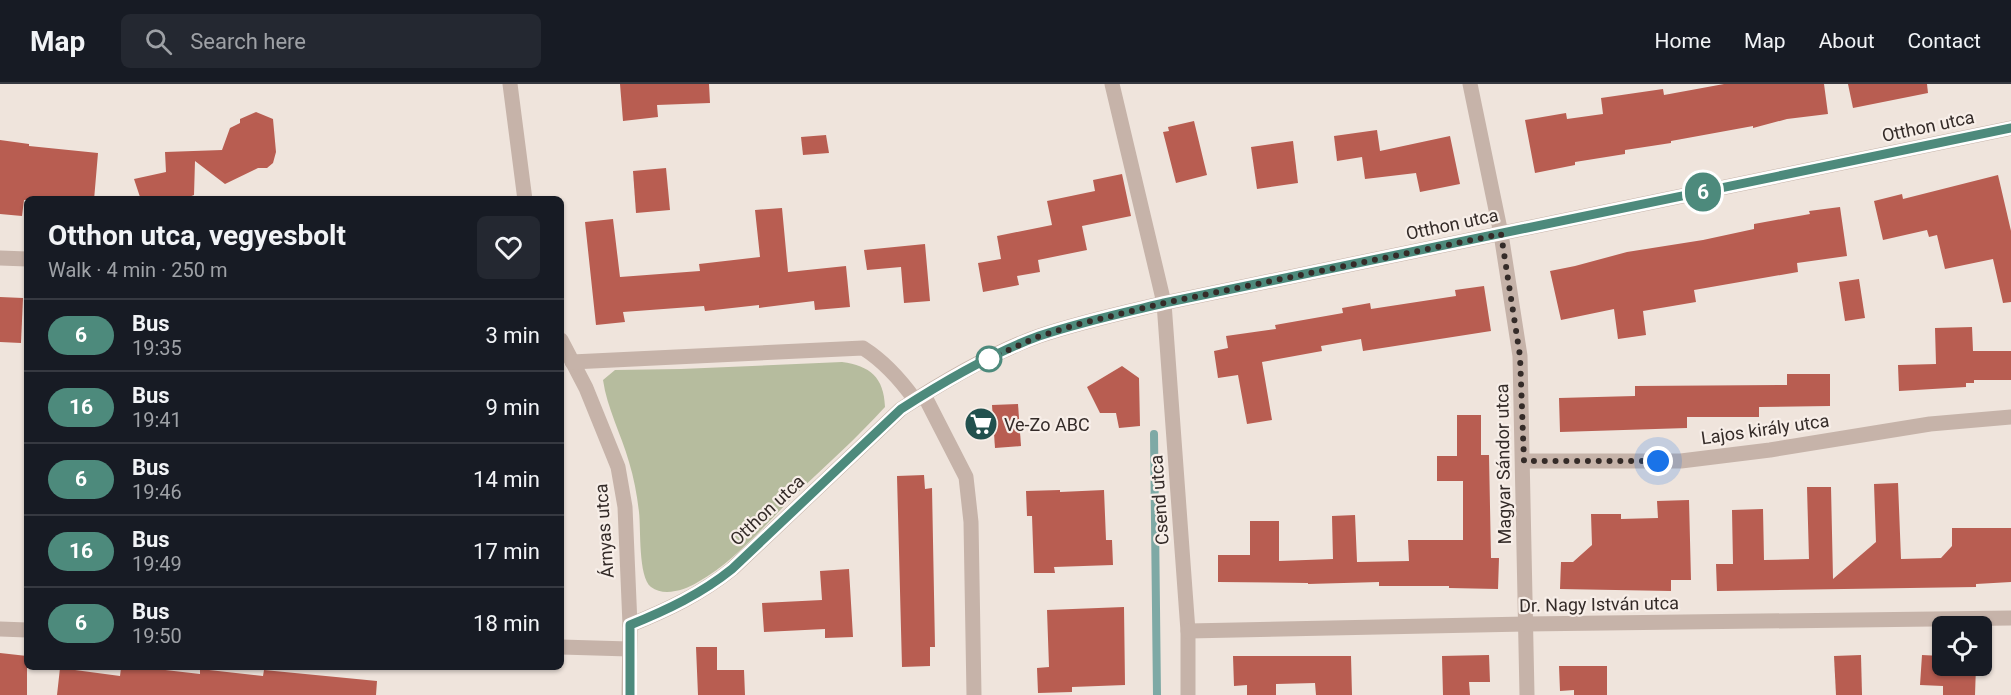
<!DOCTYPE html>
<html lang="en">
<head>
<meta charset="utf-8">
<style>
  :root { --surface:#171b24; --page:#242831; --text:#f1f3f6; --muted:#9ea1a6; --line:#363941 }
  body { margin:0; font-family:Roboto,sans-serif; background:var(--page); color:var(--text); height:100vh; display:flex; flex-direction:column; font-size:22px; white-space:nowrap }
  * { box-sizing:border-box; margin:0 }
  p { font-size:20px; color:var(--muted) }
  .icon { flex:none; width:33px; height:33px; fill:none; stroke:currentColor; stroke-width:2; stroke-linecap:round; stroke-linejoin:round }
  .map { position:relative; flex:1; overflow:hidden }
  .details { position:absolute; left:24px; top:112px; width:540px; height:474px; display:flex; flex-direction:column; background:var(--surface); border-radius:9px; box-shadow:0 2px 4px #0004 }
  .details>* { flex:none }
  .badge { padding:0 12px; border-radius:20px; font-size:21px; line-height:39px }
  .tools { position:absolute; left:1932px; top:532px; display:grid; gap:12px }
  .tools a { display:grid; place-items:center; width:60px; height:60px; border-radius:9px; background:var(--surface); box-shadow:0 2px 4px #0004; font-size:30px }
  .you { position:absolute; width:30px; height:30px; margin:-15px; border:4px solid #fff; border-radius:50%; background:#1a73e8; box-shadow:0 0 0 9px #1a73e833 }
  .map>.badge { position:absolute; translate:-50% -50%; box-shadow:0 0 0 3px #fff }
  .round { display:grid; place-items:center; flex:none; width:63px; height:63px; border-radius:9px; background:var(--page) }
  .overview { display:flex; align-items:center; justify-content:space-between; height:102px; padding:0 24px }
  h1 { font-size:28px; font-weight:700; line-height:45px }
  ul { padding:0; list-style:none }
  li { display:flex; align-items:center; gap:18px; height:72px; padding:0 24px; border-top:2px solid var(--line) }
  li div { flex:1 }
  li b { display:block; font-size:22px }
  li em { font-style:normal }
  li .badge { min-width:66px; font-weight:700; text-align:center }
  header { display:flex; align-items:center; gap:36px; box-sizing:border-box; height:84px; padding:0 30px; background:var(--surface); border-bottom:2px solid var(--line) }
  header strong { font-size:28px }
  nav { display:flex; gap:33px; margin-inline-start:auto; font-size:21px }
  .search { width:420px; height:54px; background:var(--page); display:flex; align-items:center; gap:15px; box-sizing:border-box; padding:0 21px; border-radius:9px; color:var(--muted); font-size:22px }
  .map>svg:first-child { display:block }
  .green { fill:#b6bc9e }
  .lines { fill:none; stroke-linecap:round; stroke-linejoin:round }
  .stream { stroke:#7ea9a5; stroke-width:8 }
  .building { fill:#b85d51 }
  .minor { stroke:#c6b3a9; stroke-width:15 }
  .line-casing { stroke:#fff; stroke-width:14 }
  .line { stroke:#4d8a7c; stroke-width:9 }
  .walk { stroke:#342b28; stroke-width:6; stroke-dasharray:0 10.8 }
  .stop-dot { fill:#fff; stroke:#4d8a7c; stroke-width:3 }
  .labels { text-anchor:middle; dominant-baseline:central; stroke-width:4.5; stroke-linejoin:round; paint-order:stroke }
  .street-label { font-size:18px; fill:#342b28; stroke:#f7eee8 }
  .poi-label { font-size:18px; fill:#342b28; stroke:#f7eee8; text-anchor:start }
</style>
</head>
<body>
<header>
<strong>Map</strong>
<div class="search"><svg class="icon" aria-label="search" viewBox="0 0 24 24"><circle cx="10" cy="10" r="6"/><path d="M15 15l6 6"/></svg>Search here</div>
<nav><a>Home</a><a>Map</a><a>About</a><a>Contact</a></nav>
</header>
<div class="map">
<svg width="2011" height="611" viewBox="0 0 2011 611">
  <rect width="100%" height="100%" fill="#efe4dc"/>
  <!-- green -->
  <path class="green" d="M842,278C870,282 884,293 885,323C856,355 824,383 793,413C764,442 735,477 698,498C685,506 664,513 651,503C638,493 641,444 639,428C637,411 634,394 629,378C621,350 607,324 603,296L615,286L681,285Z"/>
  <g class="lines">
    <!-- stream -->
    <path class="stream" d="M1154,350L1157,611"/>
  </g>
  <!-- building -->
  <g class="building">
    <path d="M620,0H709L710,19L657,21L658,33L623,37Z"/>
    <path d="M1724,0H1824L1828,30L1787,35L1753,44V42L1671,57V59L1625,66V70L1575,78V81L1535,89L1525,36L1566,29L1567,35L1603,30L1601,14L1663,5L1664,11Z"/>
    <path d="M1848,0H1927L1928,9L1853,24Z"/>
    <path d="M256,28L273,35L276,68L273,79L267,84H258L225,100L195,77L194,111L181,116H141L134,95L166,88L165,68L222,66L230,44L240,39V35Z"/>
    <path d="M1194,37L1207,91L1176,99L1163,48L1169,47L1168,43Z"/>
    <path d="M1377,46L1380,67L1450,52L1460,100L1420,108L1416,89L1365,95L1362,73L1337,77L1334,52Z"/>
    <path d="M826,51L829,69L803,71L801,53Z"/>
    <path d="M0,56L29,60V62L98,69L94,116H24L22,132L0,130Z"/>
    <path d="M1293,57L1298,99L1257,105L1251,63Z"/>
    <path d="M666,84L670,126L636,129L633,87Z"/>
    <path d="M1122,90L1131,132L1082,142L1087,166L1038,176L1040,188L1017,192L1019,201L983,208L978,179L1001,175L997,152L1052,141L1047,117L1095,107L1093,96Z"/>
    <path d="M1998,91L2011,147V218L2003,219L1993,175L1945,185L1937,151L1929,153L1927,146L1883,156L1874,117L1902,110L1903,115Z"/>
    <path d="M1840,123L1847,172L1797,179L1798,188L1694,206L1696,218L1643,227L1646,251L1618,255L1614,225L1561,236L1550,187L1575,182L1627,168L1703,156L1754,145V140L1810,130L1809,127Z"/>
    <path d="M782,124L788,188L846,182L850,223L815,226L814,217L759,224V221L705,227L704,222L623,228L625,238L596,241L585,138L613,135L620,193L700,187L699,180L760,173L755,126Z"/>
    <path d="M925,160L930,217L904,219L901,183L867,186L864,166Z"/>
    <path d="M1859,195L1865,234L1845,237L1839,198Z"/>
    <path d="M1484,202L1491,247L1363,267L1361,255L1321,262L1322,267L1262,278L1272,336L1247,340L1238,291L1218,294L1214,267L1228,264L1226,252L1276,245L1275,241L1343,229L1342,224L1370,219L1371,225L1456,212L1455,206Z"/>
    <path d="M0,213L23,214L21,259L0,258Z"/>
    <path d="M1972,243L1973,267H2011V296H1974V299H1966V303L1899,307L1898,281L1936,280L1935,244Z"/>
    <path d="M1122,282L1139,294L1140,342L1119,344L1116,329H1100L1087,303Z"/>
    <path d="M1787,290H1830V322L1759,323V333H1687V344L1560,348L1559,314L1635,312V302L1787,301Z"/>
    <path d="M1018,320L1021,362L995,364L992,321Z"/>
    <path d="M1457,331H1481V371H1489L1491,474H1499L1498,505L1449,504V502H1379V498L1308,500V499L1218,498V471H1250V437H1279V477L1333,475L1332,432L1355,431L1357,478L1409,477L1408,456H1463V397H1437V372H1457Z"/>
    <path d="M924,391L925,405L932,404L935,563H930V582L902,583L897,392Z"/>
    <path d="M1898,399L1901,475L1941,474L1952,462V444H2011V498L1976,500V503L1717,507L1716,480H1733L1732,426L1763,425L1764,476L1809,475L1807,403H1831L1833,495L1876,458L1874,400Z"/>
    <path d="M1060,406V408L1104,406L1106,456H1112L1113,481L1054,483L1055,489H1034L1032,432H1027L1026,407Z"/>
    <path d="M1689,416L1691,496H1671V507L1560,505L1561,478H1573L1592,461L1591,430H1621V435L1658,434L1657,417Z"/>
    <path d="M849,485L853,553L825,554V545L764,548L762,519L822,516L820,487Z"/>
    <path d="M1124,523L1125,601L1072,603V608L1038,609L1037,584L1049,583L1047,526Z"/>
    <path d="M696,563H717V586H744L745,611H698Z"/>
    <path d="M0,569L27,572V611H0Z"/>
    <path d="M1489,571L1490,598H1469L1470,611H1443L1442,572Z"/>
    <path d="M1861,571L1862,611H1836L1834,572Z"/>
    <path d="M1922,571L1942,572V582H1976L1975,611H1943V602L1920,601Z"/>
    <path d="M1233,572H1351L1352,611H1316L1315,599L1276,600V611H1247V601L1234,602Z"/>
    <path d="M1559,582H1607V611H1574V606L1560,607Z"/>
    <path d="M60,584L120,592L121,584H148L200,590V585L263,592L264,586L377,597L376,611H57Z"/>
  </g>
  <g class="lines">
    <!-- minor -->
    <g class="minor">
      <path d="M510,0L525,116"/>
      <path d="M1112,0L1164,219L1188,547V611"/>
      <path d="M1470,0L1501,150L1520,272L1527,611"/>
      <path d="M0,174L27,175"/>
      <path d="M561,256L586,304L618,383L625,423L630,541L629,611"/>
      <path d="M572,278L863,264C885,278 900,295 915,316"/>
      <path d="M924,311L966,393L971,438L974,611"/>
      <path d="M1524,377H1681L1770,366L1930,340L2011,333"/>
      <path d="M630,541C667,526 701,510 732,485L901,325C941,299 994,268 1039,252C1080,238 1122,229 1164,219L2011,44"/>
      <path d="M0,545L27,546"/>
      <path d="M1188,547L1526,540L2011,534"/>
      <path d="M561,563L629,565"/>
    </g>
  </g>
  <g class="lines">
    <!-- line casing -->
    <g class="line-casing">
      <path id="line" d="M630,611V541C667,526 701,510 732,485L901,325C940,300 995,268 1039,252C1080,238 1122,229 1164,219L2011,44"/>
    </g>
    <!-- line -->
    <use href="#line" class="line"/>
    <!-- walk -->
    <path class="walk" d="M989,275L1037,253L1075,241L1164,219L1501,150L1520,272L1524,377H1658"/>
  </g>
  <!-- icons -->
  <defs>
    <g id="supermarket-disc" transform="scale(1.725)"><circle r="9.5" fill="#22514e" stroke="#f7eee8"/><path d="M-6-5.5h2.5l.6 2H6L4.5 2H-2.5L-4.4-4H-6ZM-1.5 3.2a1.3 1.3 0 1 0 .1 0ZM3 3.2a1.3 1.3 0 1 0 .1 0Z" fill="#fff"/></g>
  </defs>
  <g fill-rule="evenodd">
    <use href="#supermarket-disc" x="981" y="340"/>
  </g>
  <!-- markers -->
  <circle class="stop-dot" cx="989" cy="275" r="12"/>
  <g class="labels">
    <!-- street labels -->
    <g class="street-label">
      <text transform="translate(1928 42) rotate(-12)">Otthon utca</text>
      <text transform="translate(1452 140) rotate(-12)">Otthon utca</text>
      <text transform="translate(1765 345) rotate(-8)">Lajos király utca</text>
      <text transform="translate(1503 380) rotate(-91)">Magyar Sándor utca</text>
      <text transform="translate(1159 416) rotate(-94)">Csend utca</text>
      <text transform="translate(767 426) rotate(-43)">Otthon utca</text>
      <text transform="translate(604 447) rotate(-94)">Árnyas utca</text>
      <text transform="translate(1599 520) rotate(-1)">Dr. Nagy István utca</text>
    </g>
    <!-- poi labels -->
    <g class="poi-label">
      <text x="1004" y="340">Ve-Zo ABC</text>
    </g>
  </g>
</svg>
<div class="tools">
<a><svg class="icon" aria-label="locate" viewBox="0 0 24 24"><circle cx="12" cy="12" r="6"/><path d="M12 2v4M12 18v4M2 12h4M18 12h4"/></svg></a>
</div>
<div class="you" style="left:1658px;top:377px"></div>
<b class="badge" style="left:1703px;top:108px;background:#4d8a7c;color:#fff">6</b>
<section class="details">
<div class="overview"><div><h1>Otthon utca, vegyesbolt</h1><p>Walk · 4 min · 250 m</p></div><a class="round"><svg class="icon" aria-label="heart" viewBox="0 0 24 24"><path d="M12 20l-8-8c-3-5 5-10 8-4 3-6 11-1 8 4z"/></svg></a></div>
<ul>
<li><span class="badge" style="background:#4d8a7c;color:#fff">6</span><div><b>Bus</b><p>19:35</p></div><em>3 min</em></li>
<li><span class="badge" style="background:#4d8a7c;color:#fff">16</span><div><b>Bus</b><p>19:41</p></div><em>9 min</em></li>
<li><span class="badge" style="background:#4d8a7c;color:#fff">6</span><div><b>Bus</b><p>19:46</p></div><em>14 min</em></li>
<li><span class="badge" style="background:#4d8a7c;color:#fff">16</span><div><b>Bus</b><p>19:49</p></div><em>17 min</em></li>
<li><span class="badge" style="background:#4d8a7c;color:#fff">6</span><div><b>Bus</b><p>19:50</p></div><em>18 min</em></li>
</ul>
</section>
</div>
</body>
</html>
